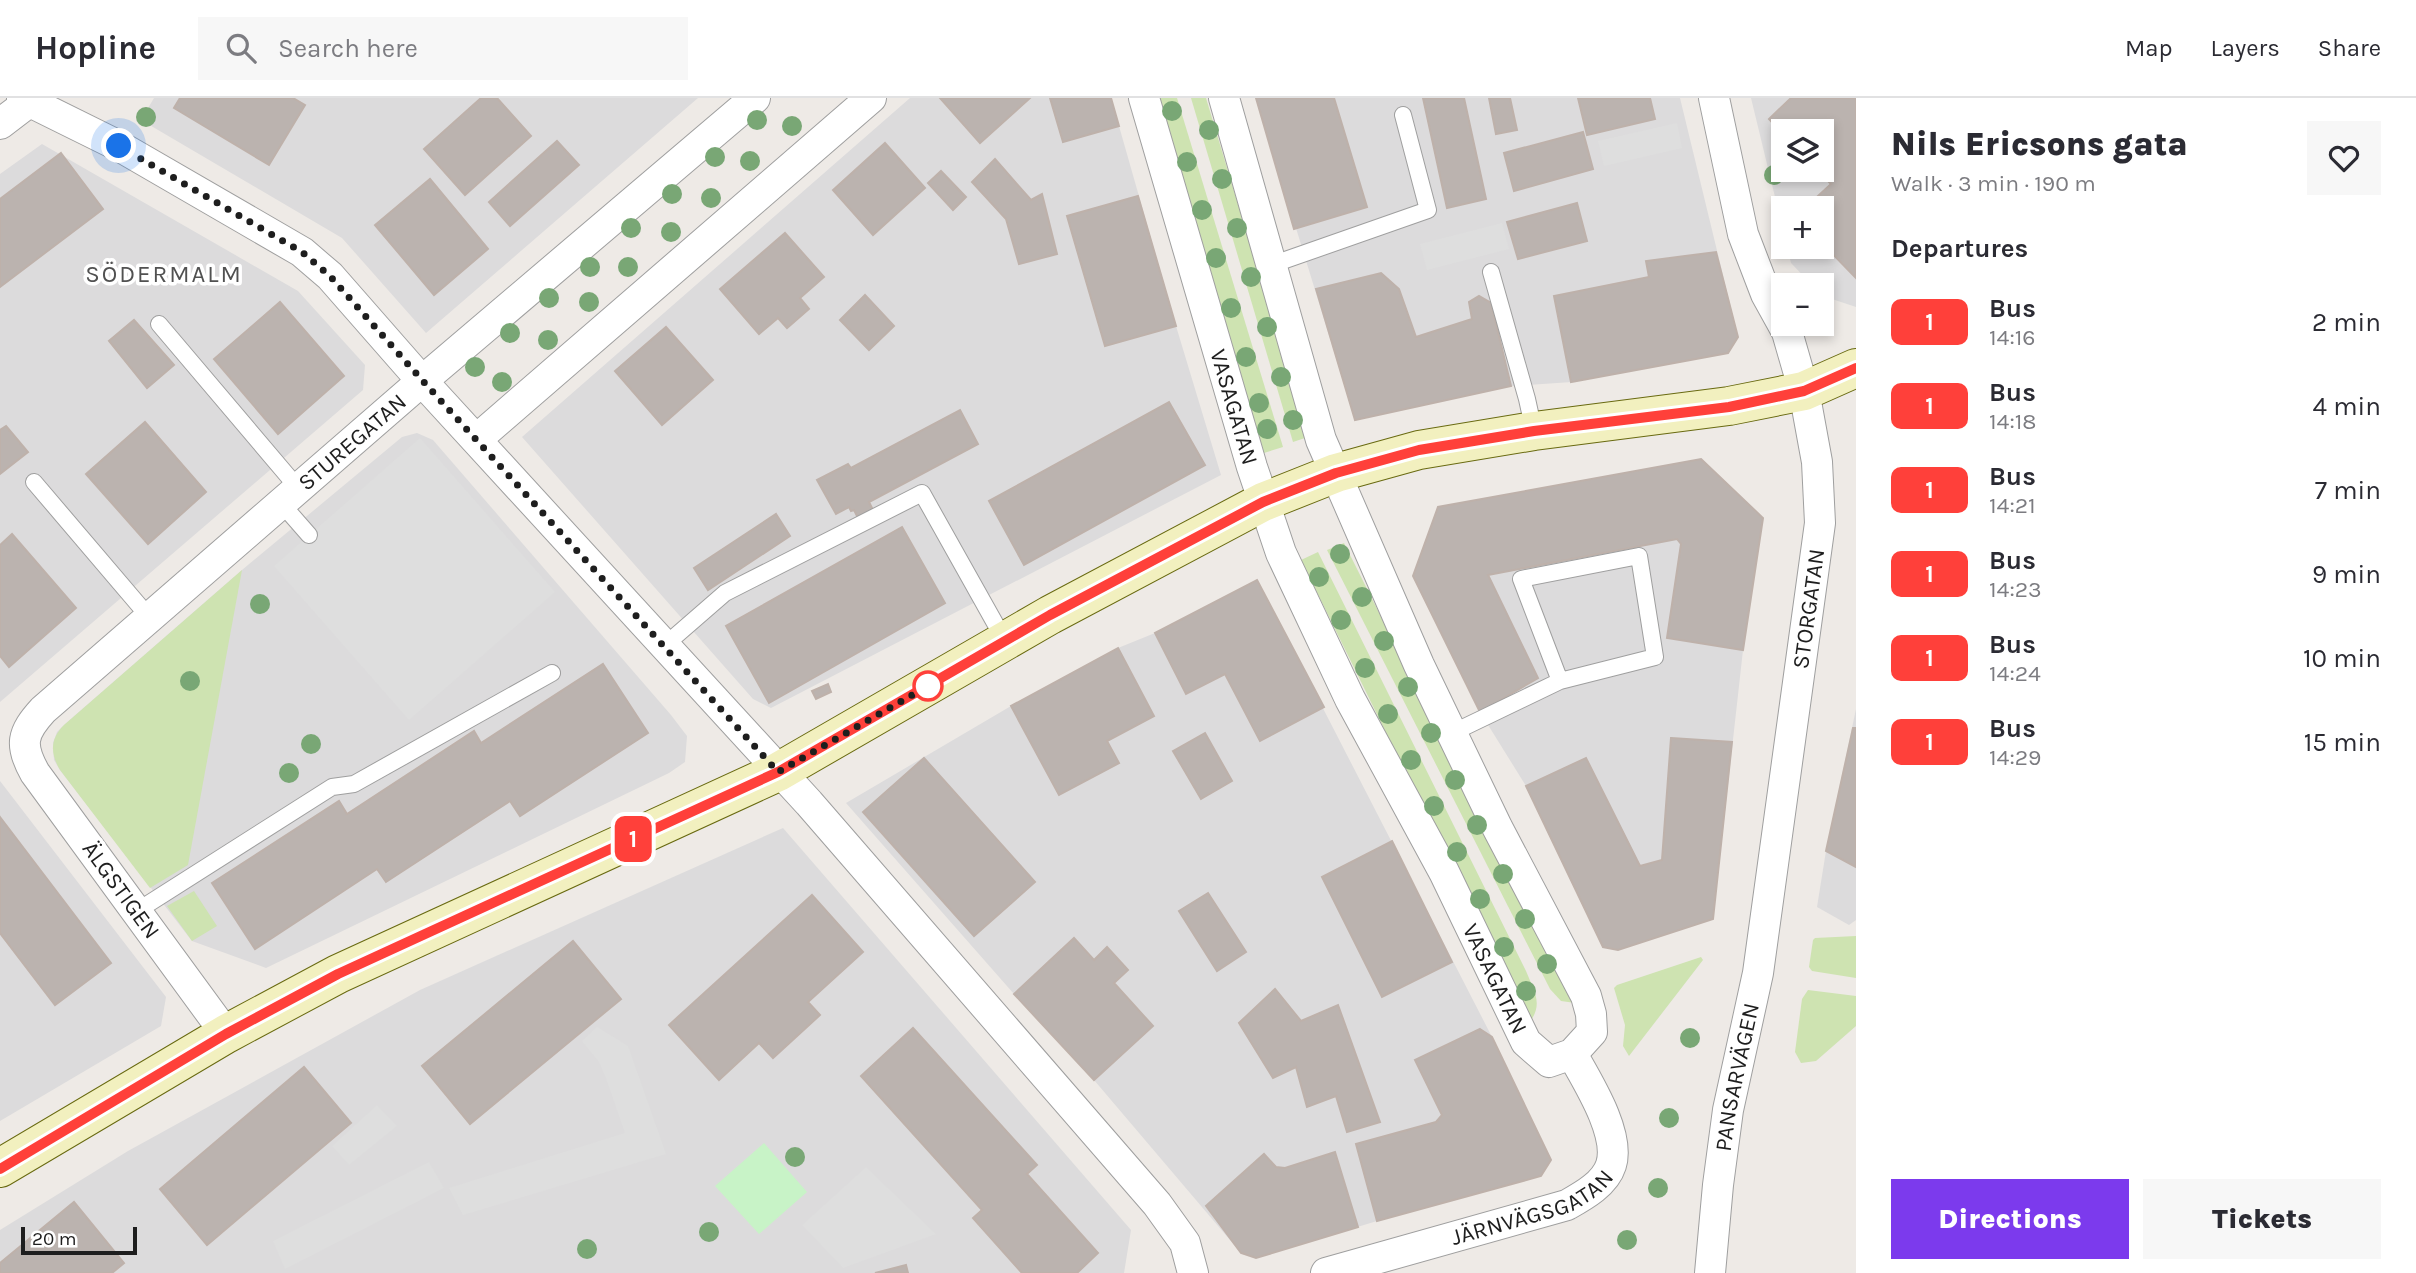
<!DOCTYPE html>
<html lang="en">
<head>
<meta charset="utf-8">
<style>
  :root { --surface:#fff; --page:#f7f7f7; --text:#2b2b33; --muted:#7c7c81; --line:#e1e1e2; --accent:#7c3aed }
  body { margin:0; font-family:Karla,sans-serif; background:var(--page); color:var(--text); height:100vh; display:flex; flex-direction:column; font-size:26px; white-space:nowrap }
  * { box-sizing:border-box; margin:0 }
  p { font-size:23px; color:var(--muted) }
  .icon { flex:none; width:38px; height:38px; fill:none; stroke:currentColor; stroke-width:2; stroke-linecap:round; stroke-linejoin:round }
  .map { position:relative; flex:1; overflow:hidden }
  .drawer { display:flex; flex-direction:column; background:var(--surface); width:560px }
  .drawer>* { flex:none }
  .badge { padding:0 14px; border-radius:10px; font-size:24px; line-height:46px }
  .fabs { position:absolute; left:1771px; top:21px; display:grid; gap:14px }
  .fabs a { display:grid; place-items:center; width:63px; height:63px; border-radius:0px; background:var(--surface); box-shadow:0 4px 10px #0003; font-size:35px }
  .scale { position:absolute; left:21px; bottom:18px; width:116px; box-sizing:border-box; padding-left:7px; border:4px solid #1e1e1e; border-top:0; font-size:19px; line-height:24px; white-space:nowrap; color:#1e1e1e; -webkit-text-stroke:5px #fff; paint-order:stroke }
  .you { position:absolute; width:35px; height:35px; margin:-18px; border:5px solid #fff; border-radius:50%; background:#1a73e8; box-shadow:0 0 0 10px #1a73e833 }
  .map>.badge { position:absolute; translate:-50% -50%; box-shadow:0 0 0 4px #fff }
  h2 { padding:0 35px; font-size:26px; line-height:63px }
  .round { display:grid; place-items:center; flex:none; width:74px; height:74px; border-radius:0px; background:var(--page) }
  .summary { display:flex; align-items:center; justify-content:space-between; height:119px; padding:0 35px }
  h1 { font-size:33px; font-weight:800; line-height:52px }
  .cta { display:flex; gap:14px; margin-top:auto; padding:14px 35px }
  .cta a { flex:1; height:80px; border-radius:0px; background:var(--accent); color:#fff; font-size:28px; font-weight:800; line-height:80px; text-align:center }
  .cta a+a { background:var(--page); color:var(--text) }
  ul { padding:0; list-style:none }
  li { display:flex; align-items:center; gap:21px; height:84px; padding:0 35px }
  li div { flex:1 }
  li b { display:block; font-size:26px }
  li em { font-style:normal }
  li .badge { min-width:77px; font-weight:700; text-align:center }
  header { display:flex; align-items:center; gap:42px; box-sizing:border-box; height:98px; padding:0 35px; background:var(--surface); border-bottom:2px solid var(--line) }
  header strong { font-size:33px }
  nav { display:flex; gap:38px; margin-inline-start:auto; font-size:24px }
  .search { width:490px; height:63px; background:var(--page); display:flex; align-items:center; gap:18px; box-sizing:border-box; padding:0 24px; border-radius:0px; color:var(--muted); font-size:26px }
  main { display:flex; flex:1; min-height:0 }
  .map>svg:first-child { display:block }
  .residential { fill:#dcdbdc; fill-rule:evenodd }
  .grass { fill:#cee3b1 }
  .park { fill:#c8f3c7 }
  .parking { fill:#dedede }
  .building { fill:#bbb3af; stroke:#beb1aa; stroke-width:2 }
  .lines { fill:none; stroke-linecap:round; stroke-linejoin:round }
  .lane-casing { stroke:#9f9f9f; stroke-width:18 }
  .street-casing { stroke:#9f9f9f; stroke-width:32 }
  .secondary-casing { stroke:#696a11; stroke-width:40 }
  .lane { stroke:#fff; stroke-width:16 }
  .street { stroke:#fff; stroke-width:30 }
  .secondary { stroke:#f2f0bf; stroke-width:38 }
  .tree { fill:#79a775 }
  .line-casing { stroke:#fff; stroke-width:16 }
  .line { stroke:#ff403a; stroke-width:10 }
  .walk { stroke:#1e1e1e; stroke-width:7; stroke-dasharray:0 12.6 }
  .stop-dot { fill:#fff; stroke:#ff403a; stroke-width:3.5 }
  .labels { text-anchor:middle; dominant-baseline:central; stroke-width:7; stroke-linejoin:round; paint-order:stroke }
  .street-label { font-size:23px; fill:#1e1e1e; stroke:#fff }
  .neighbourhood-label { font-size:24px; letter-spacing:2px; fill:#515151; stroke:#fff }
</style>
</head>
<body>
<header>
<strong>Hopline</strong>
<div class="search"><svg class="icon" aria-label="search" viewBox="0 0 24 24"><circle cx="10" cy="10" r="6"/><path d="M15 15l6 6"/></svg>Search here</div>
<nav><a>Map</a><a>Layers</a><a>Share</a></nav>
</header>
<main>
<div class="map">
<svg width="1856" height="1175" viewBox="0 0 1856 1175">
  <rect width="100%" height="100%" fill="#eeeae6"/>
  <!-- residential -->
  <g class="residential">
    <path d="M154,0H698L426,235L342,140L141,22Z"/>
    <path d="M910,0H1111L1176,228L1221,377L771,610L753,601L522,339Z"/>
    <path d="M1256,0H1680L1738,239L1728,255L1572,284L1511,288L1355,322Z"/>
    <path d="M1751,0H1856V209L1823,198L1822,187H1812L1791,165L1787,149H1822V110H1783V132ZM1783,33H1822V72H1783Z"/>
    <path d="M42,46L298,193L365,267L363,292L0,604V76Z"/>
    <path d="M417,335L433,342L671,617L687,638L685,664L669,675L266,870L192,843L60,672L54,662L53,645L57,634L64,627L242,472L402,339Z"/>
    <path d="M1701,361L1763,420L1743,552L1713,821L1618,852L1603,849L1526,688L1480,614L1413,478L1438,409Z"/>
    <path d="M1257,482L1492,939L1551,1062L1541,1078L1377,1123L1256,1160L1241,1155L1094,982L1014,896L846,705L1011,608L1118,550L1155,535Z"/>
    <path d="M1856,611V822L1849,827L1817,809L1826,753Z"/>
    <path d="M0,683L166,899L161,928L0,1023Z"/>
    <path d="M783,730L1131,1132L1124,1175H0V1132L128,1053L420,892Z"/>
  </g>
  <!-- grass -->
  <g class="grass">
    <path d="M1160,0H1177L1283,349L1264,355Z"/>
    <path d="M1191,0H1206L1308,339L1293,344Z"/>
    <path d="M1344,445L1575,905L1561,903L1550,891L1327,452Z"/>
    <path d="M1318,454L1526,873C1534,893 1544,906 1529,925L1301,462Z"/>
    <path d="M242,472L188,767L150,790L60,672C50,655 50,641 64,627Z"/>
    <path d="M194,793L217,828L192,843L167,808Z"/>
    <path d="M1856,838V880L1812,873L1809,869L1813,842L1815,840Z"/>
    <path d="M1701,859L1703,862L1629,958L1623,948L1625,927L1614,890L1617,887Z"/>
    <path d="M1808,892L1856,898V928L1816,963L1801,965L1795,954L1802,901Z"/>
  </g>
  <!-- park -->
  <path class="park" d="M764,1045L807,1094L759,1136L715,1088Z"/>
  <!-- parking -->
  <g class="parking">
    <path d="M1677,25L1682,50L1604,68L1598,43Z"/>
    <path d="M1502,125L1509,151L1427,172L1420,146Z"/>
    <path d="M420,340L555,494L409,622L274,468Z"/>
    <path d="M597,929L628,948L666,1056L463,1117L449,1090L625,1035L606,980L599,964L582,943Z"/>
    <path d="M377,1007L397,1028L349,1067L332,1048Z"/>
    <path d="M429,1064L444,1090L285,1171L273,1143Z"/>
    <path d="M866,1069L936,1136L843,1170L802,1127Z"/>
  </g>
  <!-- building -->
  <g class="building">
    <path d="M180,0H293L305,7L269,67L174,10Z"/>
    <path d="M481,0H497L531,38L465,97L424,51Z"/>
    <path d="M940,0H1030L980,45Z"/>
    <path d="M1050,0H1111L1119,28L1063,44Z"/>
    <path d="M1256,0H1334L1367,109L1294,131Z"/>
    <path d="M1423,0H1464L1486,101L1447,110Z"/>
    <path d="M1489,0H1510L1517,32L1496,36Z"/>
    <path d="M1578,0H1650L1655,21L1587,37Z"/>
    <path d="M1791,0H1856V180L1822,145V110H1805L1831,86L1817,72H1822V33H1783V36L1769,21Z"/>
    <path d="M1583,34L1593,71L1514,93L1504,55Z"/>
    <path d="M557,43L579,67L510,128L489,104Z"/>
    <path d="M885,45L925,90L873,137L833,92Z"/>
    <path d="M61,55L103,111L0,189V101Z"/>
    <path d="M995,61L1031,102L1042,96L1057,156L1019,166L1006,121L972,84Z"/>
    <path d="M941,73L966,99L953,112L928,85Z"/>
    <path d="M430,81L488,151L434,197L375,127Z"/>
    <path d="M1138,98L1176,228L1105,248L1067,118Z"/>
    <path d="M1577,105L1587,143L1518,161L1507,124Z"/>
    <path d="M785,135L824,179L800,200L809,211L787,230L778,220L759,236L720,191Z"/>
    <path d="M1716,154L1738,239L1728,255L1571,284L1554,198L1649,179L1646,163Z"/>
    <path d="M1381,175L1399,191L1416,239L1472,221L1469,204L1479,198L1491,205L1511,288L1355,322L1316,191Z"/>
    <path d="M865,197L894,228L869,252L840,222Z"/>
    <path d="M280,204L344,278L278,336L214,261Z"/>
    <path d="M134,222L174,267L147,290L109,243Z"/>
    <path d="M666,229L713,282L662,327L615,273Z"/>
    <path d="M1169,304L1205,367L1024,467L989,403Z"/>
    <path d="M960,312L978,346L869,404L874,414L859,422L854,412L851,413L849,409L836,416L817,382L848,366L851,370Z"/>
    <path d="M145,324L206,394L148,446L86,376Z"/>
    <path d="M6,328L28,354L0,376V332Z"/>
    <path d="M1701,361L1763,420L1743,552L1667,540L1681,446L1677,441L1488,477L1538,580L1480,614L1413,478L1438,409Z"/>
    <path d="M776,416L790,438L708,492L694,470Z"/>
    <path d="M902,429L945,505L769,605L726,528Z"/>
    <path d="M12,436L76,510L9,569L0,558V447Z"/>
    <path d="M1257,482L1324,609L1260,643L1225,576L1186,596L1155,535Z"/>
    <path d="M1118,550L1154,618L1107,643L1119,665L1059,697L1011,608Z"/>
    <path d="M603,566L648,635L520,718L510,703L386,784L377,771L255,851L212,785L339,703L347,716L474,633L481,645Z"/>
    <path d="M828,586L831,594L816,601L812,593Z"/>
    <path d="M1853,630H1856V769L1826,753Z"/>
    <path d="M1205,635L1232,683L1201,701L1173,653Z"/>
    <path d="M1671,640L1732,644L1713,821L1618,852L1603,849L1526,688L1586,660L1640,768L1662,762Z"/>
    <path d="M924,660L1035,784L974,838L863,714Z"/>
    <path d="M0,719L111,865L55,907L0,835Z"/>
    <path d="M1392,743L1452,864L1382,899L1322,779Z"/>
    <path d="M1208,795L1246,854L1217,873L1179,813Z"/>
    <path d="M812,797L863,854L808,904L820,917L773,960L759,945L719,982L669,927Z"/>
    <path d="M1074,840L1094,862L1107,849L1128,872L1114,885L1153,928L1094,982L1014,896Z"/>
    <path d="M573,843L621,901L470,1026L422,968Z"/>
    <path d="M1275,891L1301,923L1338,907L1380,1024L1347,1034L1336,998L1307,1009L1296,969L1273,980L1239,925Z"/>
    <path d="M913,930L1037,1067L1027,1076L1098,1155L1077,1175H1022L973,1120L982,1112L861,978Z"/>
    <path d="M1480,931L1492,939L1551,1062L1541,1078L1377,1123L1356,1046L1436,1024L1442,1017L1415,962Z"/>
    <path d="M304,969L351,1025L207,1147L160,1091Z"/>
    <path d="M1335,1054L1358,1129L1256,1160L1241,1155L1206,1108L1264,1056L1276,1069L1285,1070Z"/>
    <path d="M74,1104L124,1165L112,1175H0V1165Z"/>
    <path d="M906,1167L908,1175H875Z"/>
  </g>
  <g class="lines">
    <!-- lane casing -->
    <g class="lane-casing">
      <g id="lane">
        <path d="M1271,167L1428,112L1403,17"/>
        <path d="M1491,174L1527,301L1534,333"/>
        <path d="M159,226L298,390"/>
        <path d="M34,384L149,519"/>
        <path d="M281,405L309,437"/>
        <path d="M664,548L725,495L922,395L1005,543"/>
        <path d="M1452,635L1560,583L1655,559L1639,458L1521,481L1560,583"/>
        <path d="M137,813L332,689L354,686L552,575"/>
      </g>
    </g>
    <!-- street casing -->
    <g class="street-casing">
      <g id="street">
        <path d="M22,0L119,48L302,154L330,178L422,283L809,705L1157,1106L1185,1145L1193,1175"/>
        <path id="s1" d="M1144,0L1252,369L1281,455L1350,601L1444,774L1526,944L1549,964L1572,956L1592,934L1591,916L1586,898L1497,729L1419,567L1321,342L1224,0"/>
        <path d="M0,26L34,0"/>
        <path d="M477,341L871,0"/>
        <path id="s2" d="M226,936L35,675C19,647 22,635 43,612L422,283L755,0"/>
        <path id="s3" d="M1326,1175L1567,1107C1583,1098 1605,1086 1611,1067C1621,1036 1587,983 1572,956"/>
        <path id="s4" d="M1710,1175L1718,1087L1728,1012L1758,875L1820,425L1817,364L1804,293L1787,234L1766,196L1743,136L1714,0"/>
      </g>
    </g>
    <!-- secondary casing -->
    <g class="secondary-casing">
      <path id="secondary" d="M0,1070L226,936L338,876L778,674L1050,517L1263,404L1336,375L1419,352L1534,333L1729,308L1804,293L1856,270"/>
    </g>
    <!-- lane -->
    <use href="#lane" class="lane"/>
    <!-- street -->
    <use href="#street" class="street"/>
    <!-- secondary -->
    <use href="#secondary" class="secondary"/>
  </g>
  <!-- trees -->
  <g class="tree">
    <circle cx="1172" cy="13" r="10"/>
    <circle cx="146" cy="19" r="10"/>
    <circle cx="757" cy="22" r="10"/>
    <circle cx="792" cy="28" r="10"/>
    <circle cx="1209" cy="32" r="10"/>
    <circle cx="715" cy="59" r="10"/>
    <circle cx="750" cy="63" r="10"/>
    <circle cx="1187" cy="64" r="10"/>
    <circle cx="1774" cy="77" r="10"/>
    <circle cx="1222" cy="81" r="10"/>
    <circle cx="672" cy="96" r="10"/>
    <circle cx="711" cy="100" r="10"/>
    <circle cx="1202" cy="112" r="10"/>
    <circle cx="631" cy="130" r="10"/>
    <circle cx="1237" cy="130" r="10"/>
    <circle cx="671" cy="134" r="10"/>
    <circle cx="1216" cy="160" r="10"/>
    <circle cx="590" cy="169" r="10"/>
    <circle cx="628" cy="169" r="10"/>
    <circle cx="1251" cy="179" r="10"/>
    <circle cx="549" cy="200" r="10"/>
    <circle cx="589" cy="204" r="10"/>
    <circle cx="1231" cy="210" r="10"/>
    <circle cx="1267" cy="229" r="10"/>
    <circle cx="510" cy="235" r="10"/>
    <circle cx="548" cy="242" r="10"/>
    <circle cx="1246" cy="259" r="10"/>
    <circle cx="475" cy="269" r="10"/>
    <circle cx="1281" cy="279" r="10"/>
    <circle cx="502" cy="284" r="10"/>
    <circle cx="1259" cy="305" r="10"/>
    <circle cx="1293" cy="322" r="10"/>
    <circle cx="1267" cy="331" r="10"/>
    <circle cx="1340" cy="456" r="10"/>
    <circle cx="1319" cy="479" r="10"/>
    <circle cx="1362" cy="499" r="10"/>
    <circle cx="260" cy="506" r="10"/>
    <circle cx="1341" cy="522" r="10"/>
    <circle cx="1384" cy="543" r="10"/>
    <circle cx="1365" cy="570" r="10"/>
    <circle cx="190" cy="583" r="10"/>
    <circle cx="1408" cy="589" r="10"/>
    <circle cx="1388" cy="616" r="10"/>
    <circle cx="1431" cy="635" r="10"/>
    <circle cx="311" cy="646" r="10"/>
    <circle cx="1411" cy="662" r="10"/>
    <circle cx="289" cy="675" r="10"/>
    <circle cx="1455" cy="682" r="10"/>
    <circle cx="1434" cy="708" r="10"/>
    <circle cx="1477" cy="727" r="10"/>
    <circle cx="1457" cy="754" r="10"/>
    <circle cx="1503" cy="776" r="10"/>
    <circle cx="1480" cy="801" r="10"/>
    <circle cx="1525" cy="821" r="10"/>
    <circle cx="1504" cy="849" r="10"/>
    <circle cx="1547" cy="866" r="10"/>
    <circle cx="1526" cy="893" r="10"/>
    <circle cx="1690" cy="940" r="10"/>
    <circle cx="1669" cy="1020" r="10"/>
    <circle cx="795" cy="1059" r="10"/>
    <circle cx="1658" cy="1090" r="10"/>
    <circle cx="709" cy="1134" r="10"/>
    <circle cx="1627" cy="1142" r="10"/>
    <circle cx="587" cy="1151" r="10"/>
  </g>
  <g class="lines">
    <!-- line casing -->
    <g class="line-casing">
      <path id="line" d="M0,1071L226,936L338,876L778,674L1050,517L1263,404L1336,375L1419,352L1534,333L1729,309L1804,293L1856,270"/>
    </g>
    <!-- line -->
    <use href="#line" class="line"/>
    <!-- walk -->
    <path class="walk" d="M119,48L302,154L330,178L422,282L778,674L928,588"/>
  </g>
  <!-- markers -->
  <circle class="stop-dot" cx="928" cy="588" r="14"/>
  <g class="labels">
    <!-- street labels -->
    <g class="street-label">
      <text stroke="none"><textPath href="#s1" startOffset="322">VASAGATAN</textPath></text>
      <text stroke="none"><textPath href="#s2" startOffset="803">STUREGATAN</textPath></text>
      <text stroke="none"><textPath href="#s4" startOffset="672">STORGATAN</textPath></text>
      <text transform="translate(121 792) rotate(54)">ÄLGSTIGEN</text>
      <text stroke="none"><textPath href="#s1" startOffset="952">VASAGATAN</textPath></text>
      <text stroke="none"><textPath href="#s4" startOffset="198">PANSARVÄGEN</textPath></text>
      <text stroke="none"><textPath href="#s3" startOffset="217">JÄRNVÄGSGATAN</textPath></text>
    </g>
    <!-- neighbourhood labels -->
    <g class="neighbourhood-label">
      <text x="164" y="176">SÖDERMALM</text>
    </g>
  </g>
</svg>
<div class="fabs">
<a><svg class="icon" aria-label="layers" viewBox="0 0 24 24"><path d="M12 4l9 5-9 5-9-5zM3 14l9 5 9-5"/></svg></a>
<a>+</a>
<a>−</a>
</div>
<div class="scale">20 m</div>
<div class="you" style="left:119px;top:48px"></div>
<b class="badge" style="left:633px;top:741px;background:#ff403a;color:#fff">1</b>
</div>
<section class="drawer">
<div class="summary"><div><h1>Nils Ericsons gata</h1><p>Walk · 3 min · 190 m</p></div><a class="round"><svg class="icon" aria-label="heart" viewBox="0 0 24 24"><path d="M12 20l-8-8c-3-5 5-10 8-4 3-6 11-1 8 4z"/></svg></a></div>
<h2>Departures</h2>
<ul>
<li><span class="badge" style="background:#ff403a;color:#fff">1</span><div><b>Bus</b><p>14:16</p></div><em>2 min</em></li>
<li><span class="badge" style="background:#ff403a;color:#fff">1</span><div><b>Bus</b><p>14:18</p></div><em>4 min</em></li>
<li><span class="badge" style="background:#ff403a;color:#fff">1</span><div><b>Bus</b><p>14:21</p></div><em>7 min</em></li>
<li><span class="badge" style="background:#ff403a;color:#fff">1</span><div><b>Bus</b><p>14:23</p></div><em>9 min</em></li>
<li><span class="badge" style="background:#ff403a;color:#fff">1</span><div><b>Bus</b><p>14:24</p></div><em>10 min</em></li>
<li><span class="badge" style="background:#ff403a;color:#fff">1</span><div><b>Bus</b><p>14:29</p></div><em>15 min</em></li>
</ul>
<div class="cta"><a>Directions</a><a>Tickets</a></div>
</section>
</main>
</body>
</html>
